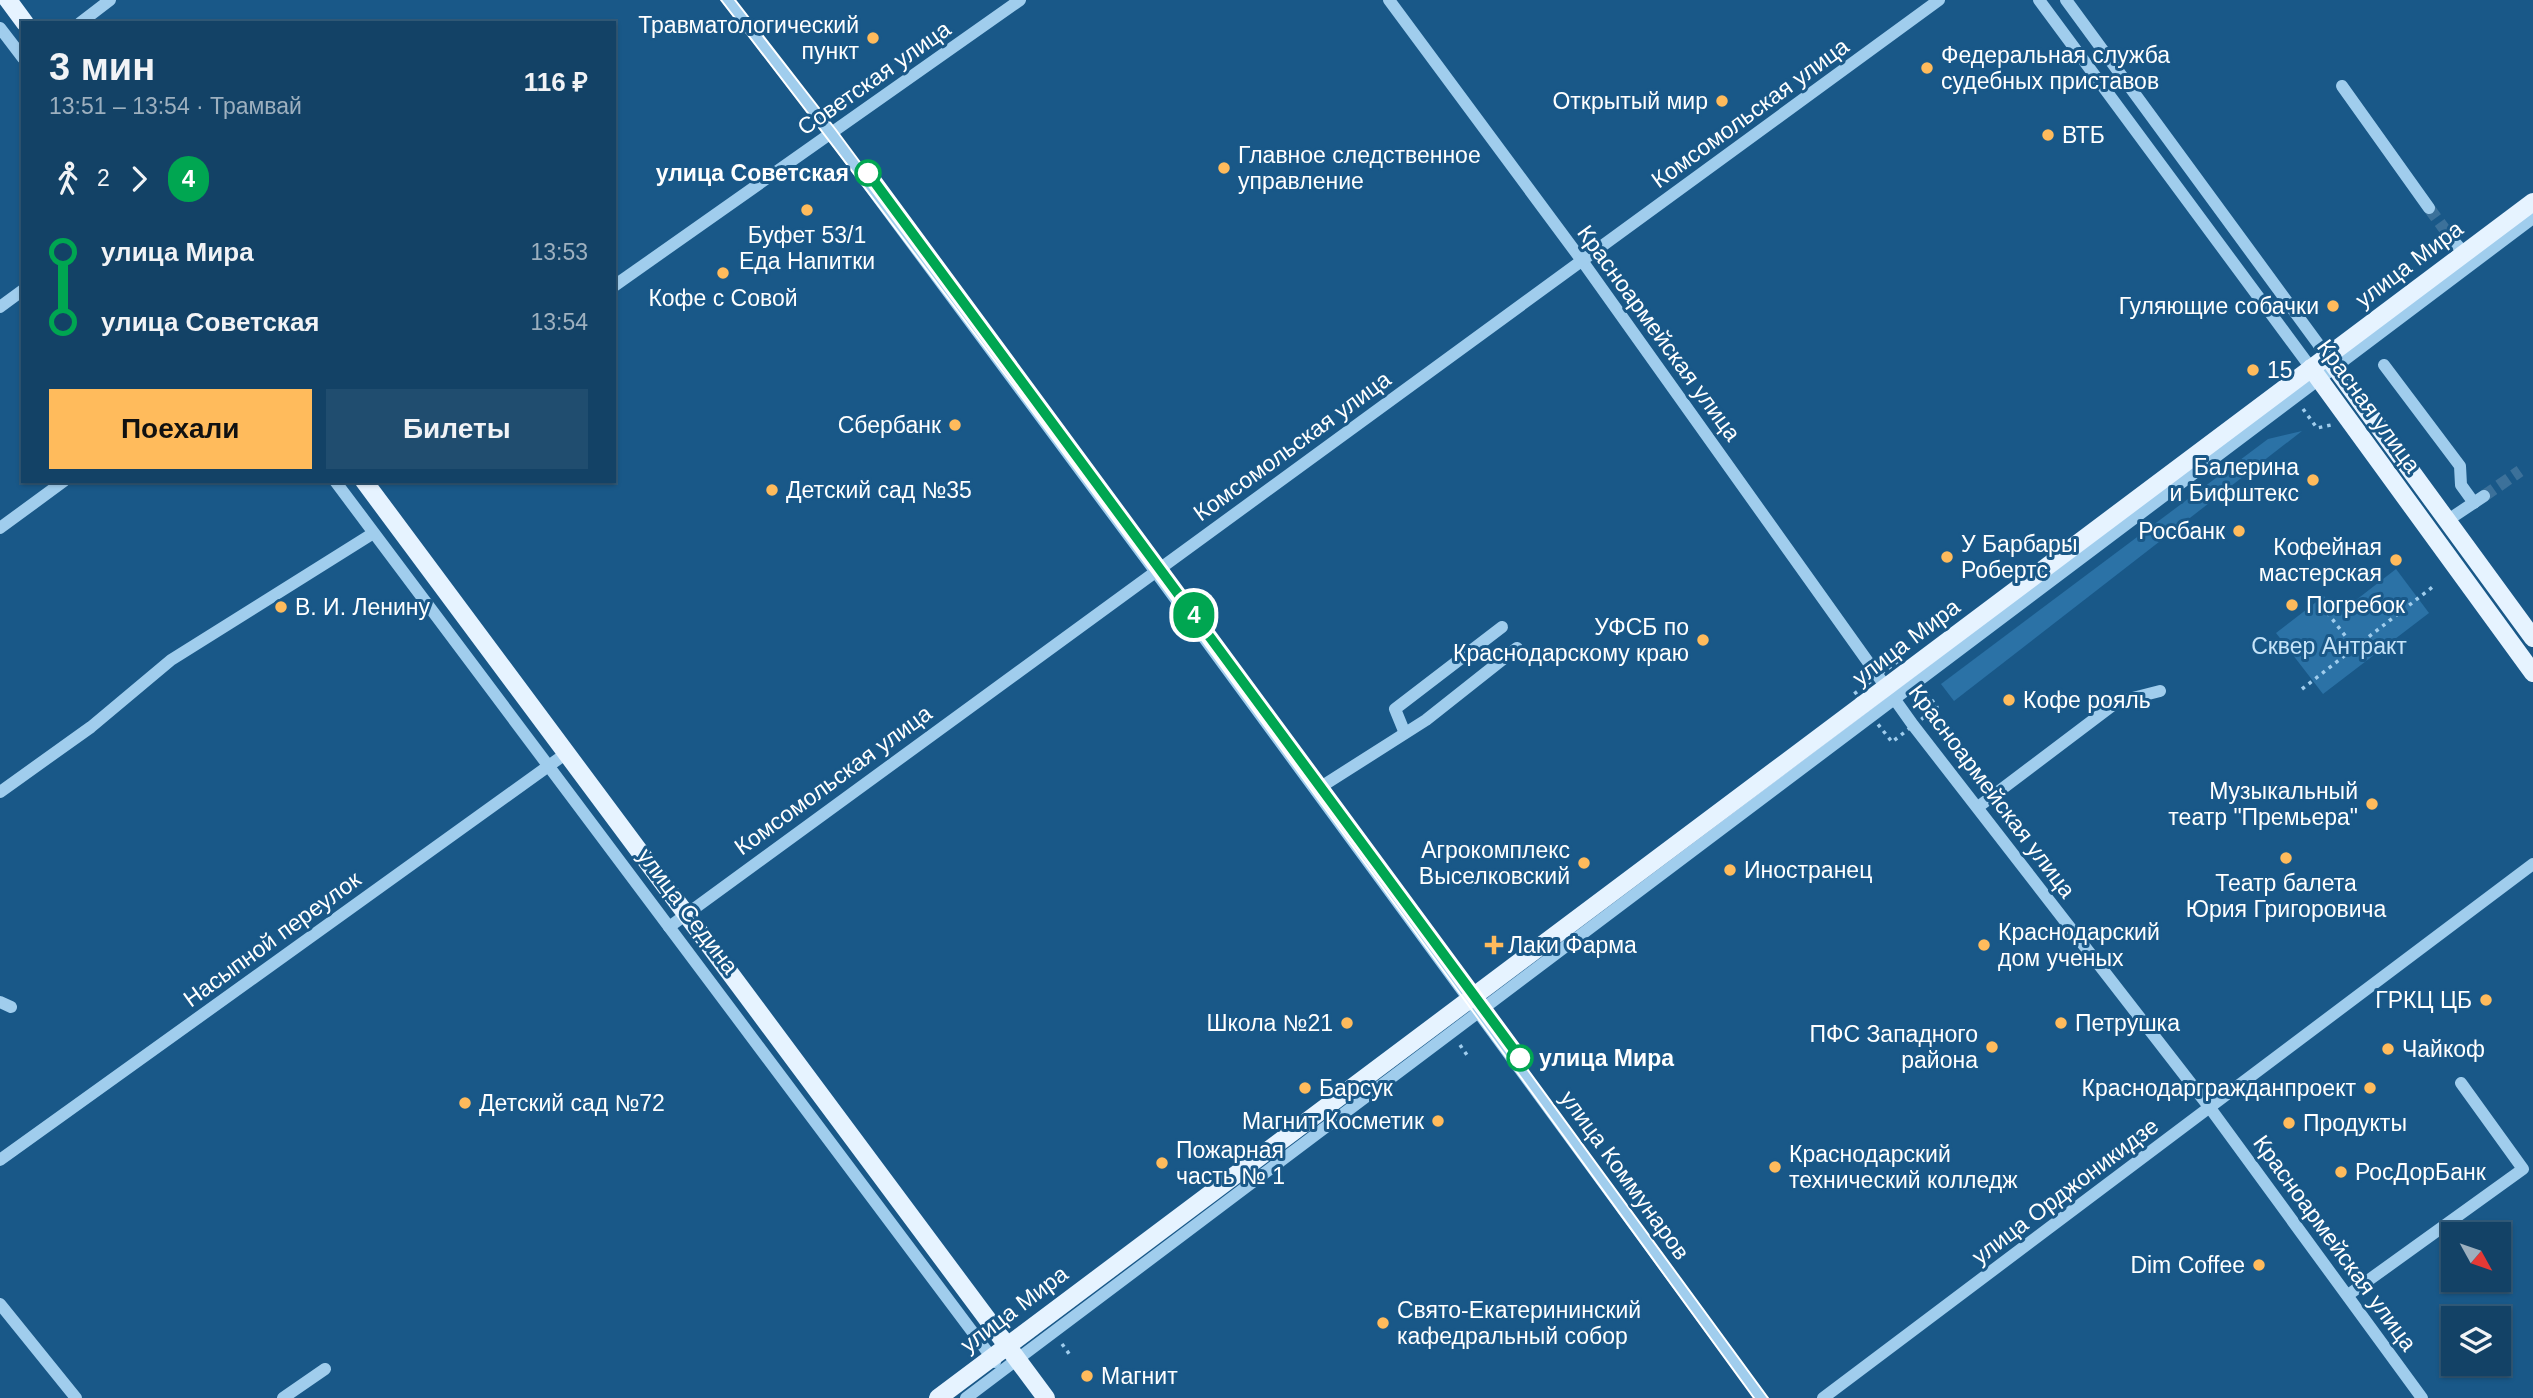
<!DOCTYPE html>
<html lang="ru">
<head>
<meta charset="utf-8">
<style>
  :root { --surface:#134266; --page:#204d6f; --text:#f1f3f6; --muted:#9db0bf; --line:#325b7a; --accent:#ffbb5c }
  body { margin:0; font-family:Arial,sans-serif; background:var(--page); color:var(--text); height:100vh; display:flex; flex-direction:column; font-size:26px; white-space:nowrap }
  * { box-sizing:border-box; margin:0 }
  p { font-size:23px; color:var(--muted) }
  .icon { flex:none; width:38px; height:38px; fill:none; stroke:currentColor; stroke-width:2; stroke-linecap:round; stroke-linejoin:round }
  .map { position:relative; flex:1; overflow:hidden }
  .side { position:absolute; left:21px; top:21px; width:595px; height:462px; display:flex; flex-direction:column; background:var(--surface); border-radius:0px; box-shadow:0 2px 5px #0004,0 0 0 2px var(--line) }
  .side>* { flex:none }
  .badge { padding:0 14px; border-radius:23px; font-size:24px; line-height:46px }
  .needle { width:46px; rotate:130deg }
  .buttons { position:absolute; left:2441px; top:1222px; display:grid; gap:14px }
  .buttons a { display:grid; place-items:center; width:70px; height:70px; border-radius:0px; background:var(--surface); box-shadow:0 2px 5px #0004,0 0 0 2px var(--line); font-size:35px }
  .map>.badge { position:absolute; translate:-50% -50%; box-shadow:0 0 0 4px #fff }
  .legs { display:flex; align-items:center; gap:10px; height:77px; padding:0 28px; font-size:23px }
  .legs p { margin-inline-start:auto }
  .headline { display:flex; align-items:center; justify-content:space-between; height:119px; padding:0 28px }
  h1 { font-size:38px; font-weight:700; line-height:52px }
  .primary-button { display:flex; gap:14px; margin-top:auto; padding:14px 28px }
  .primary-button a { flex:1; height:80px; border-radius:0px; background:var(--accent); color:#111; font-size:28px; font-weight:700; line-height:80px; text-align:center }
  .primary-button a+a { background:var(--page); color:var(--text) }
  ul { padding:0 28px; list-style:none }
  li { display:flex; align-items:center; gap:24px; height:70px; font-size:26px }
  li i { display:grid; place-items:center; width:10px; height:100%; margin:0 9px; background:currentColor }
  li i::after { content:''; width:18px; height:18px; margin:-9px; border:5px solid; border-radius:50%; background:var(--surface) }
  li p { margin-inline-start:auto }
  li:first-child i { background:linear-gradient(#0000 50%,currentColor 0) }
  li:last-child i { background:linear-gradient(currentColor 50%,#0000 0) }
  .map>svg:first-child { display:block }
  .green { fill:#2b72a6 }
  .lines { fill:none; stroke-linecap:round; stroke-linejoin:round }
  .minor-tunnel { stroke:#3c719a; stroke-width:12; stroke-dasharray:12 6; stroke-linecap:butt }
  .path { stroke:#a0cded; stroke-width:3.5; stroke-dasharray:3.5 5; stroke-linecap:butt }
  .minor { stroke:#a0cded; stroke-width:12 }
  .major { stroke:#e6f3ff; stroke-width:18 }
  .tram { stroke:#fff; stroke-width:2 }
  .line-1-casing { stroke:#fff; stroke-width:16 }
  .line-1 { stroke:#00a651; stroke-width:10 }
  .poi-dot { fill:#ffbb5c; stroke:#195888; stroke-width:2.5 }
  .stop-1-dot { fill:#fff; stroke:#00a651; stroke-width:3.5 }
  .labels { text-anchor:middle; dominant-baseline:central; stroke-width:6; stroke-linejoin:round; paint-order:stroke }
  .poi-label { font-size:23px; fill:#fff; stroke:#195888; text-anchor:start }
  .street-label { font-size:23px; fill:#fff; stroke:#195888 }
  .stop-label { font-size:23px; font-weight:bold; fill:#fff; stroke:#195888; text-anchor:end }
  .park-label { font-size:23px; fill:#c6e4f9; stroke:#195888 }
</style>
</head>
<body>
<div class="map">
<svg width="2533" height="1398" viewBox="0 0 2533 1398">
  <rect width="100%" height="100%" fill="#195888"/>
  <!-- green -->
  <g class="green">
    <path d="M2302,431L1954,701L1941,684L2268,439Z"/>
    <path d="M2396,569L2429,613L2323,694L2276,633L2324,596L2338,614Z"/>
  </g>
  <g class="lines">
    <!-- minor-tunnel -->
    <g class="minor-tunnel">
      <path d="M2429,208L2451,238"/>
      <path d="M2484,496L2520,471"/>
    </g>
    <!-- path -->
    <g class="path">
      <path d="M2303,409L2317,428L2331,425"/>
      <path d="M2322,606L2354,647"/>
      <path d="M1901,659L1937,707L1892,742L1854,694Z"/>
      <path d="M2302,689L2435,585"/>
      <path d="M1460,1045L1469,1058"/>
      <path d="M1062,1344L1070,1355"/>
    </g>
    <!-- minor -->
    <g class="minor">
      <path d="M728,0L831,134L1155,571L1761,1398"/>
      <path d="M1389,0L1583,262L1913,725L2210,1108L2422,1398"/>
      <path d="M2039,0L2311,368"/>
      <path d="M2066,0L2327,356"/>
      <path d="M80,23L110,0"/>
      <path d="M0,28L23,58"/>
      <path d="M2342,86L2429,208"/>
      <path d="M2451,238L2464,253"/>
      <path d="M614,286L1020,0"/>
      <path d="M0,307L23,290"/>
      <path d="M2384,365L2460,466L2461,485L2474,503"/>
      <path d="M335,481L995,1362"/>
      <path d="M2448,520L2484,496"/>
      <path d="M0,528L64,481"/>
      <path d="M1404,731L1395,709L1502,627"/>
      <path d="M1316,790L1426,720L1517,648"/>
      <path d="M0,792L91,727L171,660L372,534"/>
      <path d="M1978,807L2117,702L2160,691"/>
      <path d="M669,927L1939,0"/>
      <path d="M0,1002L11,1007"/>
      <path d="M0,1160L568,752"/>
      <path d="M2348,1295L2523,1169L2461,1083"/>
      <path d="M0,1304L76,1398"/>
      <path d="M283,1398L325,1369"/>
      <path d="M966,1398L2533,218"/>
      <path d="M1823,1398L2533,864"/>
    </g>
    <!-- major -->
    <g class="major">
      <path d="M8,0L25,23"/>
      <path d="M2327,356L2533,638"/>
      <path d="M2311,368L2533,673"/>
      <path d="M364,481L1046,1398"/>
      <path d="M938,1398L2533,202"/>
    </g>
    <!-- tram -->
    <g class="tram">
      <path d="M721,0C1075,458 1413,930 1754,1398"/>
      <path d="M735,0L836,130L1153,558L1768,1398"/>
    </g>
  </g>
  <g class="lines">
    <!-- line-1 casing -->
    <g class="line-1-casing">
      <path id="line-1" d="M868,173L1520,1058"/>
    </g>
    <!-- line-1 -->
    <use href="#line-1" class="line-1"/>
  </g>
  <!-- markers -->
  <g class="poi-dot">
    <circle cx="873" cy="38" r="7"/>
    <circle cx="1927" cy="68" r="7"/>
    <circle cx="1722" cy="101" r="7"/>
    <circle cx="2048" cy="135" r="7"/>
    <circle cx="1224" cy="168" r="7"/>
    <circle cx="807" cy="210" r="7"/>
    <circle cx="723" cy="273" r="7"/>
    <circle cx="2333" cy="306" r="7"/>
    <circle cx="2253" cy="370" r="7"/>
    <circle cx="955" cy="425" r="7"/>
    <circle cx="2313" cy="480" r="7"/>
    <circle cx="772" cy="490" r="7"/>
    <circle cx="2239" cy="531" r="7"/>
    <circle cx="1947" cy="557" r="7"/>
    <circle cx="2396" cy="560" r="7"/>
    <circle cx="2292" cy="605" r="7"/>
    <circle cx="281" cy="607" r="7"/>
    <circle cx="1703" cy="640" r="7"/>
    <circle cx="2009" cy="700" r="7"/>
    <circle cx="2372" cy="804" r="7"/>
    <circle cx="2286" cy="858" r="7"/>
    <circle cx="1584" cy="863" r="7"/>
    <circle cx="1730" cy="870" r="7"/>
    <path d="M1490.5 934.5h7v7h7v7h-7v7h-7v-7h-7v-7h7z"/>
    <circle cx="1984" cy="945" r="7"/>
    <circle cx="2486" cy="1000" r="7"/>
    <circle cx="1347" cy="1023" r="7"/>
    <circle cx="2061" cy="1023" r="7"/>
    <circle cx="1992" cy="1047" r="7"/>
    <circle cx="2388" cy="1049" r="7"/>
    <circle cx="1305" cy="1088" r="7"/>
    <circle cx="2370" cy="1088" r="7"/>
    <circle cx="465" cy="1103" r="7"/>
    <circle cx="1438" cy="1121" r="7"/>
    <circle cx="2289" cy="1123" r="7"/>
    <circle cx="1162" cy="1163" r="7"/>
    <circle cx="1775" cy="1167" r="7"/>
    <circle cx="2341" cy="1172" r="7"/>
    <circle cx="2259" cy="1265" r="7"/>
    <circle cx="1383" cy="1323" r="7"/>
    <circle cx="1087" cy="1376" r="7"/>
  </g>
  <g class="stop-1-dot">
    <circle cx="868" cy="173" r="12"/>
    <circle cx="1520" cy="1058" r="12"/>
  </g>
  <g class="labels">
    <!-- poi labels -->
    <g class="poi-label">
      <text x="859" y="25" text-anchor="end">Травматологический<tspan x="859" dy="26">пункт</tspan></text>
      <text x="1941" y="55">Федеральная служба<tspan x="1941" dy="26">судебных приставов</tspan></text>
      <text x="1708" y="101" text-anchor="end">Открытый мир</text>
      <text x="2062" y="135">ВТБ</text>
      <text x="1238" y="155">Главное следственное<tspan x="1238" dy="26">управление</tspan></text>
      <text x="807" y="235" text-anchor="middle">Буфет 53/1<tspan x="807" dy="26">Еда Напитки</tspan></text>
      <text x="723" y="298" text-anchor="middle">Кофе с Совой</text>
      <text x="2319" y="306" text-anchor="end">Гуляющие собачки</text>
      <text x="2267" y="370">15</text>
      <text x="941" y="425" text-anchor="end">Сбербанк</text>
      <text x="2299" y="467" text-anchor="end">Балерина<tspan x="2299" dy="26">и Бифштекс</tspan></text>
      <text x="786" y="490">Детский сад №35</text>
      <text x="2225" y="531" text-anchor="end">Росбанк</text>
      <text x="1961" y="544">У Барбары<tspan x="1961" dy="26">Робертс</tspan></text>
      <text x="2382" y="547" text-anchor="end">Кофейная<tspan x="2382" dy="26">мастерская</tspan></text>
      <text x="2306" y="605">Погребок</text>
      <text x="295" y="607">В. И. Ленину</text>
      <text x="1689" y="627" text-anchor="end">УФСБ по<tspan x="1689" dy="26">Краснодарскому краю</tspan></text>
      <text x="2023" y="700">Кофе рояль</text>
      <text x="2358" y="791" text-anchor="end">Музыкальный<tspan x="2358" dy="26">театр "Премьера"</tspan></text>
      <text x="1570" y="850" text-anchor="end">Агрокомплекс<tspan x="1570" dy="26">Выселковский</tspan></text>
      <text x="1744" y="870">Иностранец</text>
      <text x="2286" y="883" text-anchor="middle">Театр балета<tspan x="2286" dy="26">Юрия Григоровича</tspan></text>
      <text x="1998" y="932">Краснодарский<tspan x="1998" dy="26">дом ученых</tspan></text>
      <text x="1508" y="945">Лаки Фарма</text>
      <text x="2472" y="1000" text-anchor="end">ГРКЦ ЦБ</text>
      <text x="1333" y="1023" text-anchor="end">Школа №21</text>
      <text x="2075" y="1023">Петрушка</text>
      <text x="1978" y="1034" text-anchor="end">ПФС Западного<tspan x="1978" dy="26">района</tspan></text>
      <text x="2402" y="1049">Чайкоф</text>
      <text x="1319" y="1088">Барсук</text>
      <text x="2356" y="1088" text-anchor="end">Краснодаргражданпроект</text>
      <text x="479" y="1103">Детский сад №72</text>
      <text x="1424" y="1121" text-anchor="end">Магнит Косметик</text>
      <text x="2303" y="1123">Продукты</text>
      <text x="1176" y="1150">Пожарная<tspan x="1176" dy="26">часть № 1</tspan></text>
      <text x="1789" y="1154">Краснодарский<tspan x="1789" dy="26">технический колледж</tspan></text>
      <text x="2355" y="1172">РосДорБанк</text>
      <text x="2245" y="1265" text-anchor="end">Dim Coffee</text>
      <text x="1397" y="1310">Свято-Екатерининский<tspan x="1397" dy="26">кафедральный собор</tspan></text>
      <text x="1101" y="1376">Магнит</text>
    </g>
    <!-- street labels -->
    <g class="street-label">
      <text transform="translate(874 78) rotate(-35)">Советская улица</text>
      <text transform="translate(1750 113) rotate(-36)">Комсомольская улица</text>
      <text transform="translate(2409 264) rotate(-37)">улица Мира</text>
      <text transform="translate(1659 333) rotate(54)">Красноармейская улица</text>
      <text transform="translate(2369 406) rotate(54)">Красная улица</text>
      <text transform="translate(1292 446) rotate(-36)">Комсомольская улица</text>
      <text transform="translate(1906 642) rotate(-37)">улица Мира</text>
      <text transform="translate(833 780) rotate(-36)">Комсомольская улица</text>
      <text transform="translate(1992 791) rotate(53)">Красноармейская улица</text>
      <text transform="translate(688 911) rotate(53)">улица Седина</text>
      <text transform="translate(272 939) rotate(-36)">Насыпной переулок</text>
      <text transform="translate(1625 1175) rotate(54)">улица Коммунаров</text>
      <text transform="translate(2065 1191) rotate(-37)">улица Орджоникидзе</text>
      <text transform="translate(2335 1243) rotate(54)">Красноармейская улица</text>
      <text transform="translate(1014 1309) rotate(-37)">улица Мира</text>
    </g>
    <!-- stop labels -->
    <g class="stop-label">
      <text x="849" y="173">улица Советская</text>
      <text x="1539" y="1058" text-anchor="start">улица Мира</text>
    </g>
    <!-- park labels -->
    <g class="park-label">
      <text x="2329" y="646">Сквер Антракт</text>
    </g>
  </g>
</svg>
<div class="buttons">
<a><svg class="needle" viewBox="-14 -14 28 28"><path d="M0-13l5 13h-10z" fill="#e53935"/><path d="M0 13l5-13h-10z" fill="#9db0bf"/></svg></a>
<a><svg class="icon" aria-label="layers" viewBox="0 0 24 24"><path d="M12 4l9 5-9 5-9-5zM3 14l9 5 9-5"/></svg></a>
</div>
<b class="badge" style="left:1194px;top:615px;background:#00a651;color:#fff">4</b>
<section class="side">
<div class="headline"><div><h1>3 мин</h1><p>13:51 – 13:54 · Трамвай</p></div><b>116 ₽</b></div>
<div class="legs"><svg class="icon" aria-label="walk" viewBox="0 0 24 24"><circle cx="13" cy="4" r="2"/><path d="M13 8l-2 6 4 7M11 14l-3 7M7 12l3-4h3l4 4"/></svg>2<svg class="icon" aria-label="forward" viewBox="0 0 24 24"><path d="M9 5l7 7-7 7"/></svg><b class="badge" style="background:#00a651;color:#fff">4</b></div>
<ul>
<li><i style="color:#00a651"></i><b>улица Мира</b><p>13:53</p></li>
<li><i style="color:#00a651"></i><b>улица Советская</b><p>13:54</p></li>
</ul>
<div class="primary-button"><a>Поехали</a><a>Билеты</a></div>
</section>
</div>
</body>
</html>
